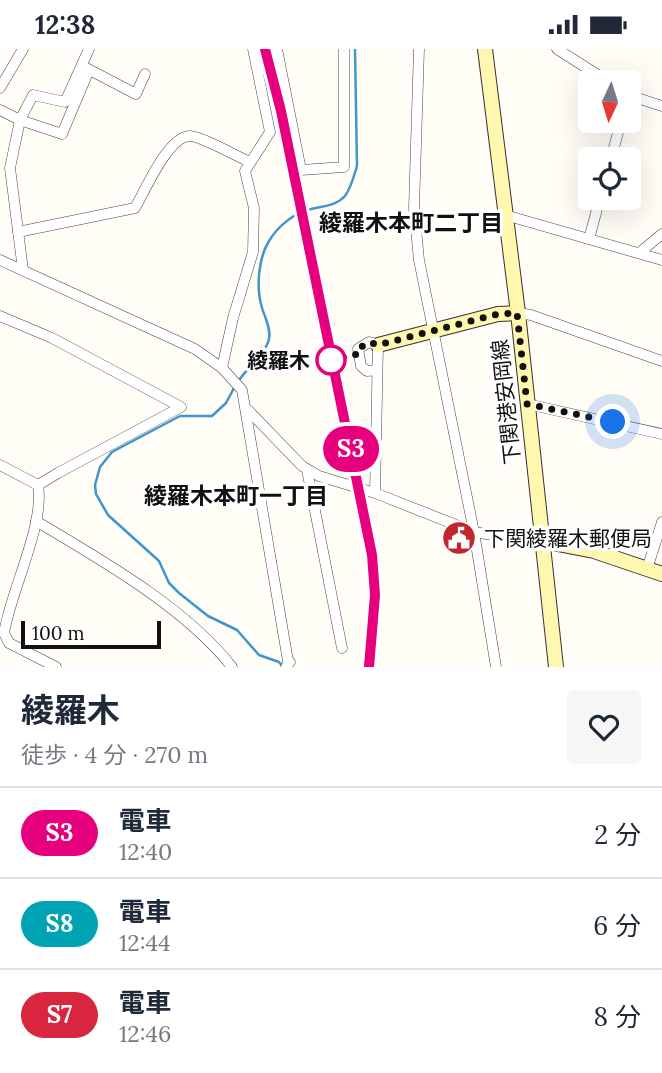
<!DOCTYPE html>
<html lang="ja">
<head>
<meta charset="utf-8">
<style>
  :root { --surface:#fff; --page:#f6f6f7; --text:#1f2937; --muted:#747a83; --line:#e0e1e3 }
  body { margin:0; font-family:Lora,"Noto Sans JP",serif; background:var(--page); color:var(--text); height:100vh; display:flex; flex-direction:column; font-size:26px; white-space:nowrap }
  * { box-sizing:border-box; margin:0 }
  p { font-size:23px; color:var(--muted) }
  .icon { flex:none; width:38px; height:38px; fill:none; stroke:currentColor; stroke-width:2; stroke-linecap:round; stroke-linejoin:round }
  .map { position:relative; height:618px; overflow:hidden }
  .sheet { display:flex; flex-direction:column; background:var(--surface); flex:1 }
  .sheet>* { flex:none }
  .badge { padding:0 14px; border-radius:23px; font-size:24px; line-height:46px }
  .needle { width:46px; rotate:184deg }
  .tools { position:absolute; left:578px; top:21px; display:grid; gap:14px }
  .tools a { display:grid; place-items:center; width:63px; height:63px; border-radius:7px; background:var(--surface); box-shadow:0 7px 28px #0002; font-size:35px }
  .scale { position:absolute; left:21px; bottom:18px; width:140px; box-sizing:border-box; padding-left:7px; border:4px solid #111; border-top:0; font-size:19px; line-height:24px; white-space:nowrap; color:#111; -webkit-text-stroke:5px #fff; paint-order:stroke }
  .you { position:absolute; width:35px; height:35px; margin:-18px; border:5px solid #fff; border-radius:50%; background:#1a73e8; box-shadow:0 0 0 10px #1a73e833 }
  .map>.badge { position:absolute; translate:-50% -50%; box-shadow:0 0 0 4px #fff }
  .round { display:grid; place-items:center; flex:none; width:74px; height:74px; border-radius:7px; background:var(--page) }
  .overview { display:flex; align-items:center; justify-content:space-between; height:119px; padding:0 21px }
  h1 { font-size:33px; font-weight:700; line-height:52px }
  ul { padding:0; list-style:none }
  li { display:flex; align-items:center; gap:21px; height:91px; padding:0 21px; border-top:2px solid var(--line) }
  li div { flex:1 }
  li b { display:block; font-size:26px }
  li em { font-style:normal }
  li .badge { min-width:77px; font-weight:700; text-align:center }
  .status { display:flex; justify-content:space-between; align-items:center; height:49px; padding:0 35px; background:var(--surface); direction:ltr }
  .status svg { height:19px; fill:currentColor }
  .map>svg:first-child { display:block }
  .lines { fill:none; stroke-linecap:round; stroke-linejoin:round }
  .stream { stroke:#3f96cf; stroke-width:2.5 }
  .street-casing { stroke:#444; stroke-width:11 }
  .secondary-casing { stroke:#333; stroke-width:16 }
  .street { stroke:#fff; stroke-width:10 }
  .secondary { stroke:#fff6b0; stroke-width:14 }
  .rail-casing { stroke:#c4262e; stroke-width:5 }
  .rail { stroke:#fff; stroke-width:2.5; stroke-dasharray:8; stroke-linecap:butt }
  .line-casing { stroke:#fff; stroke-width:16 }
  .line { stroke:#e6007e; stroke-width:10 }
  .walk { stroke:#111; stroke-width:7; stroke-dasharray:0 12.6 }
  .stop-dot { fill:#fff; stroke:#e6007e; stroke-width:3.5 }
  .labels { text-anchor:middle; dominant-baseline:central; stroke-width:7; stroke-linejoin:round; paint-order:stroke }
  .stop-label { font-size:21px; font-weight:bold; fill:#111; stroke:#fff; text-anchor:end }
  .street-label { font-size:21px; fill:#111; stroke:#fff }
  .poi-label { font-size:21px; fill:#111; stroke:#fff; text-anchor:start }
  .neighbourhood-label { font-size:23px; font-weight:bold; fill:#111; stroke:#fff }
</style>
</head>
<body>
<div class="status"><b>12:38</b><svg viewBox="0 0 49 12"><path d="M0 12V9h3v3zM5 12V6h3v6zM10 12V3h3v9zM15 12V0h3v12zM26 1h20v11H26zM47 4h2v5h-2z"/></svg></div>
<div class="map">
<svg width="662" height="618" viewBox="0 0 662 618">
  <rect width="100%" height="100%" fill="#fffdf5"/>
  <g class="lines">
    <!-- stream -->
    <g class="stream">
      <path d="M238,333C246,319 265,306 269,290C271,279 265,269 262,259C256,239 258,210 269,192C278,177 294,164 311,160C323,157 336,157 345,147C351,139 354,127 357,117L355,0"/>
      <path d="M234,339L226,354L212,367H180L112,403L100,418L95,436L96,445L108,466L159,512L169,534L179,544L208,567L237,581L259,606L279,613L283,618"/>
    </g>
    <!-- street casing -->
    <g class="street-casing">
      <g id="street">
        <path d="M277,0L301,121L344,118V0"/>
        <path d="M419,0L414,159L419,211L474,483L496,618"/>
        <path d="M557,0L609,33"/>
        <path d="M86,19L136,45L145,25"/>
        <path d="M0,39L23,0"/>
        <path d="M628,46L662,57"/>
        <path d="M0,61L20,71L62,85L89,21"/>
        <path d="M611,110L621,72"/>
        <path d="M505,166L662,211"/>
        <path d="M18,183L135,159C145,142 168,87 190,87C201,87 238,108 250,113"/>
        <path d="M589,190L600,149"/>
        <path d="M639,204L662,185"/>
        <path d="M0,211L195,300L222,319L242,341L288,612L290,613L286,618"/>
        <path d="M23,221L10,119L20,71L33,46L65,53L89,0"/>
        <path d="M518,264L531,266L662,312"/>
        <path d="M0,267L52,289L181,358L58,424L38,436"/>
        <path d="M222,319L233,269L253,203L254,159L245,122L270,83L253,0"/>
        <path d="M527,355L662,385"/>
        <path d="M248,361L302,417L319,427L375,444L474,483L522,491L542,492"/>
        <path d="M0,416L38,436"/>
        <path d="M307,421L342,599"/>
        <path d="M38,436C45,476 11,541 4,584L9,594L56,618"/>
        <path d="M375,444L378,296L369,293L358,300L361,317L367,322L377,321"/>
        <path d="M36,472C101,511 185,558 232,618"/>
        <path d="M647,520L662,473"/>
      </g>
    </g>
    <!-- secondary casing -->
    <g class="secondary-casing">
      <g id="secondary">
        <path d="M485,0L518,264L556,618"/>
        <path d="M378,296L498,265L518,264"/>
        <path d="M542,492L594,502L662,525"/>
      </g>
    </g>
    <!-- street -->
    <use href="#street" class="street"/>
    <!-- secondary -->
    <use href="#secondary" class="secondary"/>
    <!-- rail casing -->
    <g class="rail-casing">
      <path id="rail" d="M265,0L281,62L372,506L375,546L369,618"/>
    </g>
    <!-- rail -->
    <use href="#rail" class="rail"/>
  </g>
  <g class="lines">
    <!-- line casing -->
    <g class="line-casing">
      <path id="line" d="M265,0L281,62L372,506L375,546L369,618"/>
    </g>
    <!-- line -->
    <use href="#line" class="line"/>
    <!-- walk -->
    <path class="walk" d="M331,311L358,305V300L369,293L378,296L498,265L517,264L527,355L613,373"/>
  </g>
  <!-- icons -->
  <defs>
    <g id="civic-disc" transform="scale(1.75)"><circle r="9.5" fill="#c4262e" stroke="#fff"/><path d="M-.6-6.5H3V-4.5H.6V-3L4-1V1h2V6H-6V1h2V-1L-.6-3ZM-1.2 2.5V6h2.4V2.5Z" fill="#fff"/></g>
  </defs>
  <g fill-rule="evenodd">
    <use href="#civic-disc" x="459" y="489"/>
  </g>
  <!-- markers -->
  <circle class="stop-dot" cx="331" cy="311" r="14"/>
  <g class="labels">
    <!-- stop labels -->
    <g class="stop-label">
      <text x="310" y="311">綾羅木</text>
    </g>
    <!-- street labels -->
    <g class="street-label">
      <text transform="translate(506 353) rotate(-96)">下関港安岡線</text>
    </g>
    <!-- poi labels -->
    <g class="poi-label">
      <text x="484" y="489">下関綾羅木郵便局</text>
    </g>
    <!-- neighbourhood labels -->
    <g class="neighbourhood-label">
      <text x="411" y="173">綾羅木本町二丁目</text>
      <text x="236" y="446">綾羅木本町一丁目</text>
    </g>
  </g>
</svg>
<div class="tools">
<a><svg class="needle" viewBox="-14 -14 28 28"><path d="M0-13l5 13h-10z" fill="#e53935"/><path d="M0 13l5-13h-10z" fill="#747a83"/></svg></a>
<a><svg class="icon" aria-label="locate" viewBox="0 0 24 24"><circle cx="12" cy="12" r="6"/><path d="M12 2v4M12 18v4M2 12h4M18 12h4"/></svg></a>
</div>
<div class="scale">100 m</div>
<div class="you" style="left:613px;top:373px"></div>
<b class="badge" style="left:351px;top:400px;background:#e6007e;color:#fff">S3</b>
</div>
<section class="sheet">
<div class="overview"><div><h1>綾羅木</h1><p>徒歩 · 4 分 · 270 m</p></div><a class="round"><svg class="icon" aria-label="heart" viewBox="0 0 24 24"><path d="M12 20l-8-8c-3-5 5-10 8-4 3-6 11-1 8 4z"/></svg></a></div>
<ul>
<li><span class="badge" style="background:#e6007e;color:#fff">S3</span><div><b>電車</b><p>12:40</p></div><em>2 分</em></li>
<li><span class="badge" style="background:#00a3b4;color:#fff">S8</span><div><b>電車</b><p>12:44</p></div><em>6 分</em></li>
<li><span class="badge" style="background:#d7263d;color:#fff">S7</span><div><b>電車</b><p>12:46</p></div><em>8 分</em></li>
</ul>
</section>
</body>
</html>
